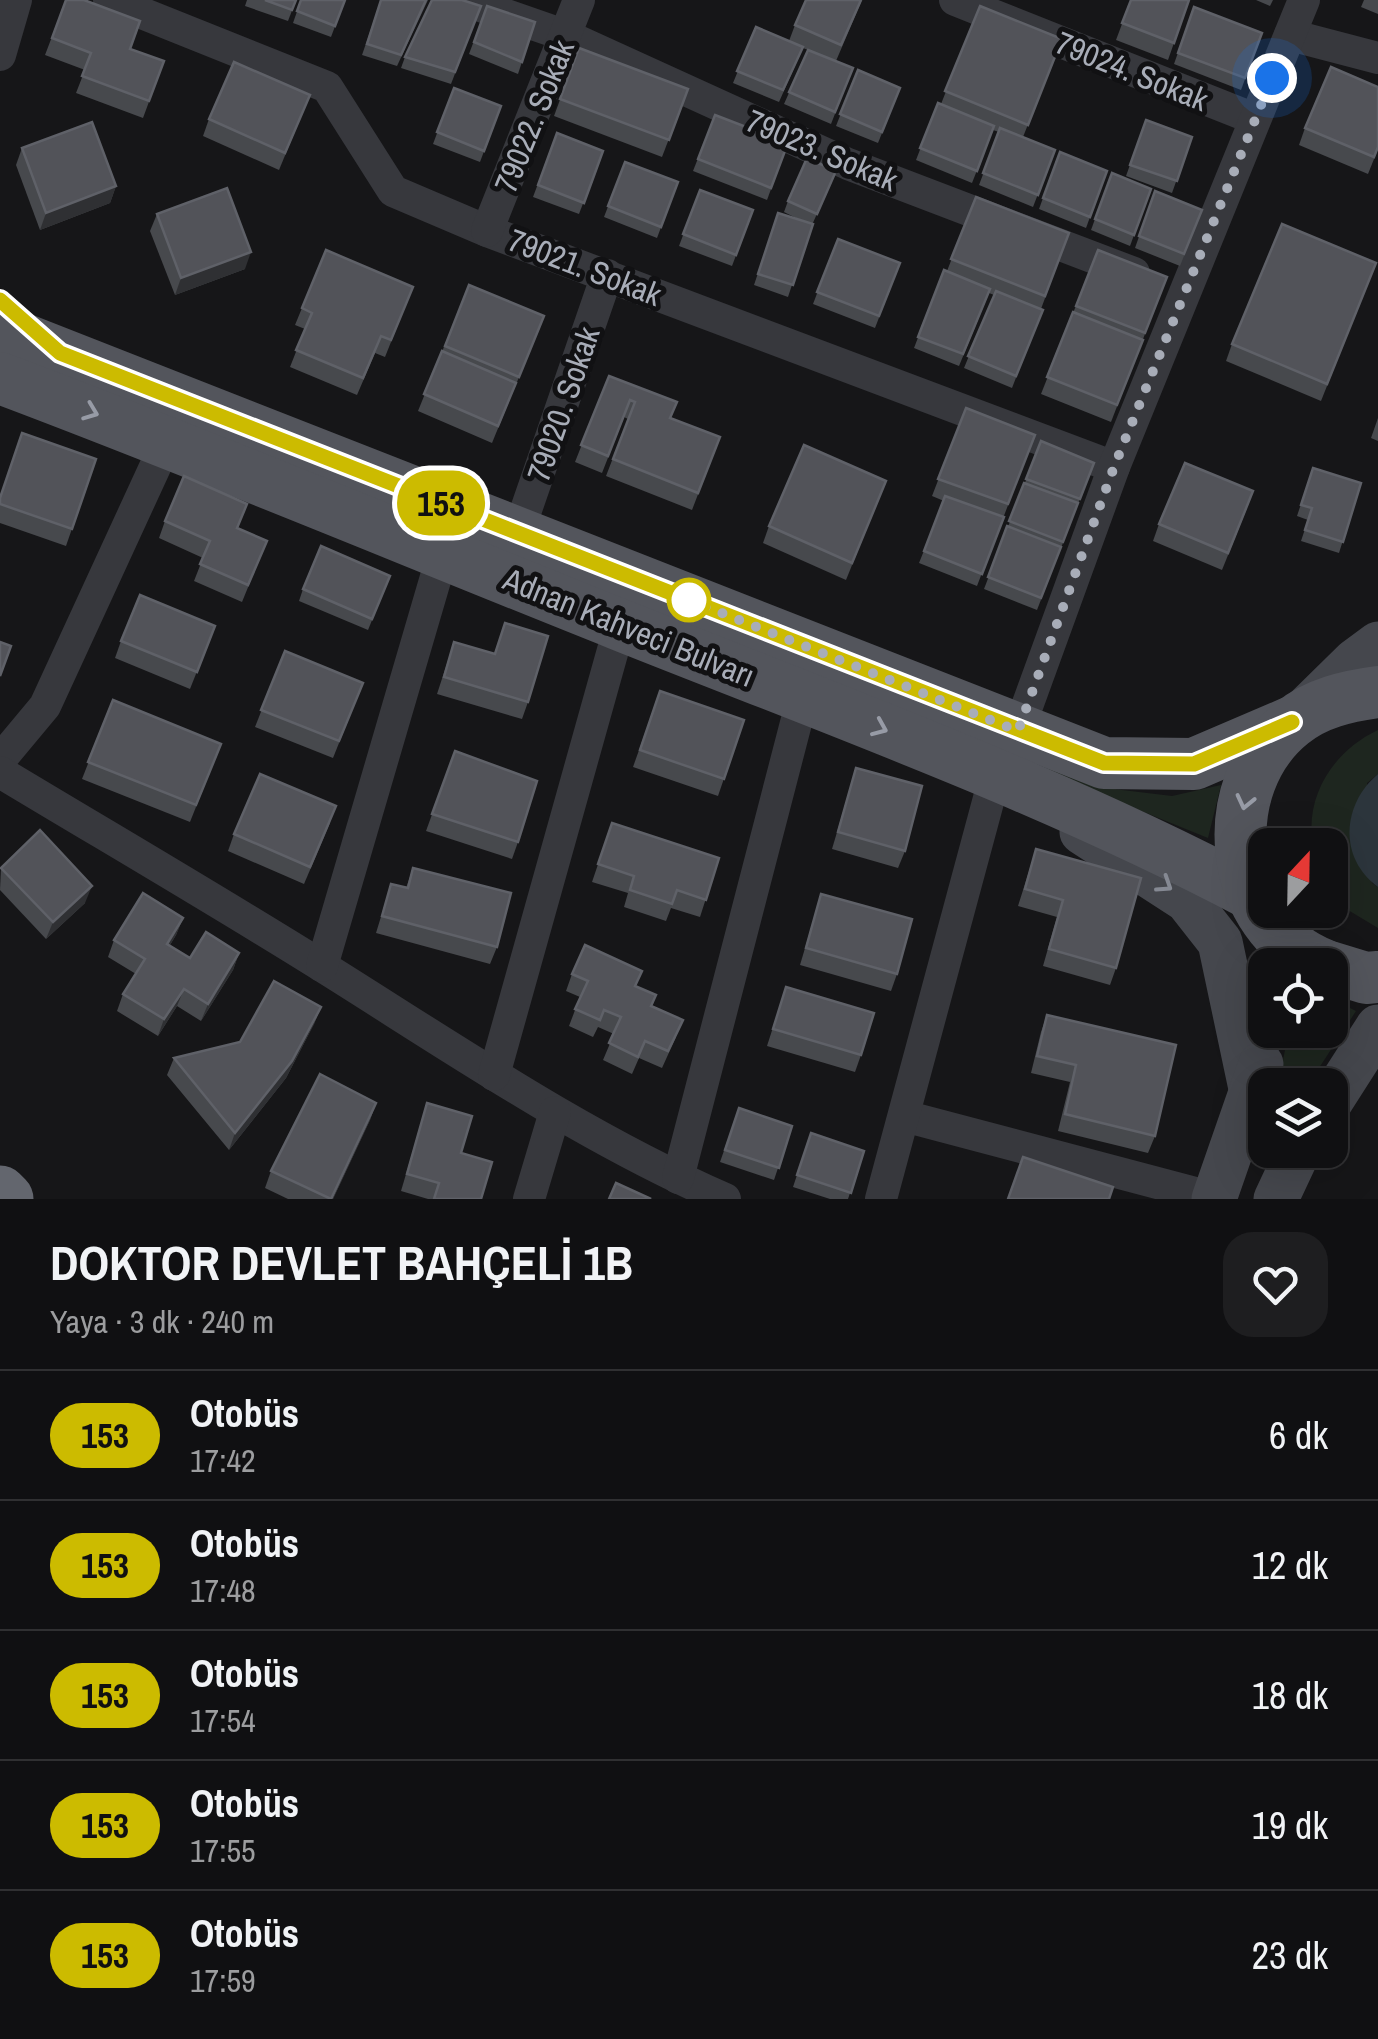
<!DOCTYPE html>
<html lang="tr">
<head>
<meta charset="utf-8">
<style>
  :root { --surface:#101012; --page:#1e1e20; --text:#f1f3f6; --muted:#9c9d9f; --line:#303032 }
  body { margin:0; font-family:"Archivo Narrow",sans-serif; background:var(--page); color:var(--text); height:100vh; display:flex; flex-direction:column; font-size:38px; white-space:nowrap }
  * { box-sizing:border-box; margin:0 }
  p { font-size:32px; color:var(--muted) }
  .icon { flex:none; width:55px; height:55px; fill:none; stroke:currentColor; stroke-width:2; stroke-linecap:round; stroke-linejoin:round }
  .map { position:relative; height:1199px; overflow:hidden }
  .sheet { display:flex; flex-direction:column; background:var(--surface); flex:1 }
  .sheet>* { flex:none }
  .badge { padding:0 20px; border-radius:32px; font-size:35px; line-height:65px }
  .needle { width:65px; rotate:22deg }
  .controls { position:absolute; left:1248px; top:828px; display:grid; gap:20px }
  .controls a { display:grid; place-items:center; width:100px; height:100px; border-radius:20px; background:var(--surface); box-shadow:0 10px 40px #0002,0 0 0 2px var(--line); font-size:50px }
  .you { position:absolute; width:50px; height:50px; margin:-25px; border:8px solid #fff; border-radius:50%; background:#1a73e8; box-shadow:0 0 0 15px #1a73e833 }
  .map>.badge { position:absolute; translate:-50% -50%; box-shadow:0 0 0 5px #fff }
  .round { display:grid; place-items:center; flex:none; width:105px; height:105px; border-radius:30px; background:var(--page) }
  .overview { display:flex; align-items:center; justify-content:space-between; height:170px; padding:0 50px }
  h1 { font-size:48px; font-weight:700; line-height:75px }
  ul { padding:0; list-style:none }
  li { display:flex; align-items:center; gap:30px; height:130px; padding:0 50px; border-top:2px solid var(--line) }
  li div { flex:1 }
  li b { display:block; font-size:38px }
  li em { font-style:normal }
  li .badge { min-width:110px; font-weight:700; text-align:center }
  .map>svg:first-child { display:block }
  .green { fill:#1e261f }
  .water { fill:#2c353c }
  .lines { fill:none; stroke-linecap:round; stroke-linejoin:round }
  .street { stroke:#37383d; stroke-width:32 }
  .secondary { stroke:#45474d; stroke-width:45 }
  .primary { stroke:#53555c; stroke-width:52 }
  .highway { stroke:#63666e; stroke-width:55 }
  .wall { fill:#47494d }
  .shaded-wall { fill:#2f3033 }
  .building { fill:#525359; stroke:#5f6168; stroke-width:2.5 }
  .oneway { stroke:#979ba6 }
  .oneway2 { stroke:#858993 }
  .line-casing { stroke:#fff; stroke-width:22 }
  .line { stroke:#cb0; stroke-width:15 }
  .walk { stroke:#a8adb8; stroke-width:10; stroke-dasharray:0 18 }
  .stop-dot { fill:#fff; stroke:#cb0; stroke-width:5 }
  .labels { text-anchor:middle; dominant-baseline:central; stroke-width:10; stroke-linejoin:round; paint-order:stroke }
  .street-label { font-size:32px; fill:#a8adb8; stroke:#111113 }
</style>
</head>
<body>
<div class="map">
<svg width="1378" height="1199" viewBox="0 0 1378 1199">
  <rect width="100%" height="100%" fill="#161618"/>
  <!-- green -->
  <g class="green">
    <path d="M813,678L1114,789L1172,796L1221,785L1208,838Z"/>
    <path d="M1378,730V774L1367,783L1372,883L1378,887V928L1348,910L1330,889V845H1313C1304,795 1335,750 1378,730Z"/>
    <path d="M1330,998L1356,1011L1308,1085H1278L1289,1030H1330Z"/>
  </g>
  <!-- water -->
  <path class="water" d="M1378,774V887C1338,858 1342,804 1378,774Z"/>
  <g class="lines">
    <!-- street -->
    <g class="street">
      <path d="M109,0L327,87L393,191L487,231L1114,467"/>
      <path d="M463,0L567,36L848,164L1134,273"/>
      <path d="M955,0L1255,119"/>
      <path d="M1290,35L1378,58"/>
      <path d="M0,55L16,0"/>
      <path d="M487,231L579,0"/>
      <path d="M518,533L607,275"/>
      <path d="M1018,731L1114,467L1304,0"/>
      <path d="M0,760L45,706L167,441"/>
      <path d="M0,772C108,837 218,901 325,968C456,1050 583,1137 725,1199"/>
      <path d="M322,966L443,553"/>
      <path d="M494,1075L620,625"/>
      <path d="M904,1116L1214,1198"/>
      <path d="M678,1178L803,696"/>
      <path d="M529,1199L555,1112"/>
      <path d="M881,1199L995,776"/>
    </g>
    <!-- secondary -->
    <g class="secondary">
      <path d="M1302,713L1355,661L1378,644"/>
      <path d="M1082,832L1187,900L1220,942L1252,1093"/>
      <path d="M1330,1102L1378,1027"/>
      <path d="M1214,1199L1261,1064"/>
      <path d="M1276,1199L1299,1150"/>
    </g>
    <!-- primary -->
    <g class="primary">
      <path d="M0,330L1104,763L1194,764L1292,722"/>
      <path d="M0,378C208,456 412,542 618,624C831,709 1048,787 1251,894"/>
      <path d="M1324,965C1226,927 1213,786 1292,723C1316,703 1348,696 1378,692"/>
      <path d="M1330,967L1366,978L1378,977"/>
    </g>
    <!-- highway -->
    <path class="highway" d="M0,1193L6,1199"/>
  </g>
  <!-- wall -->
  <g class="wall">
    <path d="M66,0L130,49L164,61L143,118L76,93L85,70L45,55Z"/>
    <path d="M247,0H296L288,21L245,6Z"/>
    <path d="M301,0H345L331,37L293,23Z"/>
    <path d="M381,0H428L397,66L362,55Z"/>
    <path d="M862,0L836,61L853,68L831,124L784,104L808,50L803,48L779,102L733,83L756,27L789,41L795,25Z"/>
    <path d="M1131,0H1189L1168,60L1116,40Z"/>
    <path d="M1256,0H1273L1270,6Z"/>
    <path d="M1364,0H1378V14L1361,7Z"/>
    <path d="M481,6L451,84L401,68L405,57Z"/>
    <path d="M487,6L535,22L518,74L469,54Z"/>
    <path d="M980,6L1062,39L1023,137L1055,150L1033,207L979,185L999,132L993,130L972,183L916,160L938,103L941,104Z"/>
    <path d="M1194,7L1262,33L1241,90L1174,64Z"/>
    <path d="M579,48L688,89L662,157L554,116Z"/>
    <path d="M858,70L900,88L878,143L836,126Z"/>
    <path d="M454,88L501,106L480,162L433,144Z"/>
    <path d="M310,95L279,170L203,136L209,119Z"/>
    <path d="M715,115L788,143L767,200L693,171Z"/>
    <path d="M1146,120L1192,137L1172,193L1126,176Z"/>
    <path d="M1305,128L1378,149L1368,174L1299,145Z"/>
    <path d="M557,133L603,151L579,214L533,197Z"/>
    <path d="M22,148L116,186L110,203L40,230L16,165Z"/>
    <path d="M1060,152L1107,171L1086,228L1039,209Z"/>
    <path d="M625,162L678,182L657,238L604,217Z"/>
    <path d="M836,171L812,225L788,297L754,285L778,213L804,222L784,212L788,201Z"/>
    <path d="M1112,173L1151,189L1130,246L1091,230Z"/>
    <path d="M700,190L753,210L732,266L679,246Z"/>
    <path d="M1155,191L1202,210L1180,266L1135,248Z"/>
    <path d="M976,197L1069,233L1041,309L1038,321L1012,388L964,368L994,295L989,293L959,366L914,348L944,270L947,271Z"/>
    <path d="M157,214L245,269L175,295L150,231Z"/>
    <path d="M838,239L900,263L875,328L813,304Z"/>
    <path d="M1098,250L1167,277L1111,422L1041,394Z"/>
    <path d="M1376,263L1321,401L1226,361L1232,344Z"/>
    <path d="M469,285L544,316L492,443L418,411Z"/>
    <path d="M413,287L385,357L375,353L357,395L290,367L305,329L295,325L302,308Z"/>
    <path d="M609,376L671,418L720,437L692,510L606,476L628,419L624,417L602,473L575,462Z"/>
    <path d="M966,408L1035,435L977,586L919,563L944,501L932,496Z"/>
    <path d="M1378,418V441L1371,438Z"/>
    <path d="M1041,441L1094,463L1037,610L984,589Z"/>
    <path d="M96,459L66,546L0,523V497Z"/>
    <path d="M1313,468L1361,483L1339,553L1301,541L1308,520L1297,516Z"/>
    <path d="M886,481L846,580L763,543L769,526Z"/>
    <path d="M1247,508L1222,570L1153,541L1159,524Z"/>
    <path d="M165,521L238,528L267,541L242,602L194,581L203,558L159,538Z"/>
    <path d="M390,576L368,630L299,601L303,589Z"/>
    <path d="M505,623L528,702L522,719L437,694L454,642L494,654Z"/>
    <path d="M215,626L190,689L115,658L121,641Z"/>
    <path d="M285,651L363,683L333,758L255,727Z"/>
    <path d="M660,691L744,720L718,796L633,767Z"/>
    <path d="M113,700L221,744L190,822L82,779Z"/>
    <path d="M455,751L518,842L512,859L426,831Z"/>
    <path d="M856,768L905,851L898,868L832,849Z"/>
    <path d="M330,823L304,884L228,851L234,834Z"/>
    <path d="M612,823L719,858L700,917L671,908L666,921L624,907L628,893L592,882Z"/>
    <path d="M1036,849L1116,968L1110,985L1043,966L1057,917L1018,906Z"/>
    <path d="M1,868L85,903L46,939L0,890Z"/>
    <path d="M413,868L497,947L490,964L376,933L391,884L406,888Z"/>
    <path d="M821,894L897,974L891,991L800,965Z"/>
    <path d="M183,918L176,935L170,945L190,958L239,953L233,970L201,1021L177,1006L158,1036L117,1011L123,994L136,974L108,957L114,940Z"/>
    <path d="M572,974L636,987L656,995L652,1007L676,1037L662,1068L639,1058L632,1074L603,1060L614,1034L598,1027L593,1037L569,1026L580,997L566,991Z"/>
    <path d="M786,987L861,1055L855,1072L767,1046Z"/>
    <path d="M321,1007L314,1024L286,1078L229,1150L167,1075L174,1058L240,1042Z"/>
    <path d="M1047,1015L1155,1136L1148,1153L1058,1131L1070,1082L1031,1073L1041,1032Z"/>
    <path d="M376,1103L370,1120L333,1199H288L265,1188L271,1171Z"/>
    <path d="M427,1103L461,1153L481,1199H428L401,1191Z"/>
    <path d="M739,1108L792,1126L774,1180L720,1162Z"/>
    <path d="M811,1133L864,1151L848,1199H830L793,1187Z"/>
  </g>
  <!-- shaded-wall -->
  <g class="shaded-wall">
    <path d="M116,186L110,203L40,230L46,213Z"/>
    <path d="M251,252L245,269L175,295L181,278Z"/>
    <path d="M92,886L85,903L46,939L53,922Z"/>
    <path d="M183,918L176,935L160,961L167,944Z"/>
    <path d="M239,953L233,970L201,1021L208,1004Z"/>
    <path d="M184,989L177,1006L158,1036L164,1019Z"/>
    <path d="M321,1007L314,1024L286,1078L229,1150L235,1133Z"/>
    <path d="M376,1103L370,1120L333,1199H331Z"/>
  </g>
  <!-- building -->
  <g class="building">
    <path d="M66,0H84L140,21L130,49L164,61L149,101L82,76L91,53L52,38Z"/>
    <path d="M265,0H296L292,10Z"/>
    <path d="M301,0H345L335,26L297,11Z"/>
    <path d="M381,0H426L401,55L367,44Z"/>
    <path d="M432,0H462L481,6L455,72L405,57Z"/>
    <path d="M806,0H861L841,45L795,25Z"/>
    <path d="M1131,0H1189L1174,43L1122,23Z"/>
    <path d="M487,6L535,22L522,62L474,42Z"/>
    <path d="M980,6L1062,39L1028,125L945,91Z"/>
    <path d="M1194,7L1262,33L1245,78L1178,53Z"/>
    <path d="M756,27L803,47L783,90L737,71Z"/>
    <path d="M579,48L688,89L669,140L560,99Z"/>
    <path d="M808,50L853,68L835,112L789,92Z"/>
    <path d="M234,62L310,95L285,153L209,119Z"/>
    <path d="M1331,67L1378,87V147L1374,157L1305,128Z"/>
    <path d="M858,70L900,88L882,132L840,114Z"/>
    <path d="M454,88L501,106L484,151L437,132Z"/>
    <path d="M938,103L994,126L977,171L920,148Z"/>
    <path d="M715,115L788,143L771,188L698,159Z"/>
    <path d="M1146,120L1192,137L1177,181L1130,165Z"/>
    <path d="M92,122L116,186L46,213L22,148Z"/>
    <path d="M1000,128L1055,150L1038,195L983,173Z"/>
    <path d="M557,133L603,151L584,203L538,185Z"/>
    <path d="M1060,152L1107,171L1090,217L1043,198Z"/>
    <path d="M807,158L836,171L817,214L788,201Z"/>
    <path d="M625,162L678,182L661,227L608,206Z"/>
    <path d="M1112,173L1151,189L1134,235L1095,219Z"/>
    <path d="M227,188L251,252L181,278L157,214Z"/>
    <path d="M700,190L753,210L736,255L683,234Z"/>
    <path d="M1155,191L1202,210L1184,254L1139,236Z"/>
    <path d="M976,197L1069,233L1045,296L951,259Z"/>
    <path d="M778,213L813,224L793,285L758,274Z"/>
    <path d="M1282,224L1376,263L1327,384L1232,344Z"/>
    <path d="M838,239L900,263L879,316L817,292Z"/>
    <path d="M326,250L413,287L391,340L381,336L363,378L296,350L312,313L302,308Z"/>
    <path d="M1098,250L1167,277L1145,333L1076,306Z"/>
    <path d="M944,270L990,289L963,354L918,337Z"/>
    <path d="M469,285L544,316L519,377L445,346Z"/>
    <path d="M996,291L1043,310L1016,376L968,356Z"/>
    <path d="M1073,312L1143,340L1117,405L1047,377Z"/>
    <path d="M442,351L516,383L498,426L424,394Z"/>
    <path d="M609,376L677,402L670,418L720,437L698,493L613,459L635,402L630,400L608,456L581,445Z"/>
    <path d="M966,408L1035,435L1008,504L938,479Z"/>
    <path d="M22,433L96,459L72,529L0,504V498Z"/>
    <path d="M1041,441L1094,463L1080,499L1026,479Z"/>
    <path d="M804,445L886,481L852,563L769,526Z"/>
    <path d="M1185,463L1253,491L1228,553L1159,524Z"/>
    <path d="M1313,468L1361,483L1343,542L1305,530L1312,508L1301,505Z"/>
    <path d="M184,476L247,504L237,528L267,541L248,585L200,564L210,541L165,521Z"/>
    <path d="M1024,483L1078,503L1063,542L1009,521Z"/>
    <path d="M945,496L1004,517L982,574L924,551Z"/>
    <path d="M1007,526L1061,547L1041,598L988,577Z"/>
    <path d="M321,546L390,576L372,619L303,589Z"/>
    <path d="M140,595L215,626L197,672L121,641Z"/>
    <path d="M505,623L548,636L528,702L444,677L454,642L495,654Z"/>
    <path d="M0,642L11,646L0,676Z"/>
    <path d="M285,651L363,683L339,741L261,710Z"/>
    <path d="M660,691L744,720L724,779L640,750Z"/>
    <path d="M113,700L221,744L196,805L88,762Z"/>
    <path d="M455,751L537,781L518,842L432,814Z"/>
    <path d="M856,768L922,786L905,851L838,832Z"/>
    <path d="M260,774L336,806L310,867L234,834Z"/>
    <path d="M612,823L719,858L706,900L677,890L672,904L630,890L634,876L598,864Z"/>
    <path d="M40,830L92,886L53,922L1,868Z"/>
    <path d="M1036,849L1141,878L1116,968L1049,949L1063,900L1025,889Z"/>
    <path d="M413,868L511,893L497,947L382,916L391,884L408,888Z"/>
    <path d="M143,893L183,918L167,944L190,958L206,932L239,953L208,1004L184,989L164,1019L123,994L145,959L114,940Z"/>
    <path d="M821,894L912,919L897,974L806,948Z"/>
    <path d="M585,945L642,971L635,986L656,995L651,1006L683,1020L668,1051L645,1041L638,1057L609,1043L621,1017L604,1010L600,1020L575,1009L588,981L572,974Z"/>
    <path d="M274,981L321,1007L292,1061L235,1133L174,1058L240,1042Z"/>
    <path d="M786,987L874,1013L861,1055L773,1029Z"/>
    <path d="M1047,1015L1176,1045L1155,1136L1065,1114L1076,1065L1037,1056Z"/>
    <path d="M320,1074L376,1103L331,1199L271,1171Z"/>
    <path d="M427,1103L472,1116L461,1153L492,1162L481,1199H434L439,1183L407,1174Z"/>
    <path d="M739,1108L792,1126L779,1168L725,1150Z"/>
    <path d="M811,1133L864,1151L851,1193L797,1175Z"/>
    <path d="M1023,1157L1113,1187L1109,1199H1008Z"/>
    <path d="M616,1183L651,1199H609Z"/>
  </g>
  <!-- one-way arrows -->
  <defs><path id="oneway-chevron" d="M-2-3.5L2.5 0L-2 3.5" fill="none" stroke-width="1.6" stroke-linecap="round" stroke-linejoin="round" transform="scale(2.5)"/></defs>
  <g class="oneway">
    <use href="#oneway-chevron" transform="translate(91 412) rotate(21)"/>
    <use href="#oneway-chevron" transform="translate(880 728) rotate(23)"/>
    <use href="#oneway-chevron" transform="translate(1245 802) rotate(103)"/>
  </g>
  <use class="oneway2" href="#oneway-chevron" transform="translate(1165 885) rotate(33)"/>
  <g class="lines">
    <!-- line casing -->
    <g class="line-casing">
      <path id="line" d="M0,300L60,353L1104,763L1194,764L1292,722"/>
    </g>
    <!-- line -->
    <use href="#line" class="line"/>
    <!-- walk -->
    <path class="walk" d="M689,600L1018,731L1114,467L1272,78"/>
  </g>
  <!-- markers -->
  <circle class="stop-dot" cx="689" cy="600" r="20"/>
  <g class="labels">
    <!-- street labels -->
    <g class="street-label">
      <text transform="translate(1132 71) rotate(22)">79024. Sokak</text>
      <text transform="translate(534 116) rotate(-68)">79022. Sokak</text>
      <text transform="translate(822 150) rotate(23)">79023. Sokak</text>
      <text transform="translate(585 267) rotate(21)">79021. Sokak</text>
      <text transform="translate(563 404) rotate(-71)">79020. Sokak</text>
      <text transform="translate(629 627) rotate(22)">Adnan Kahveci Bulvarı</text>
    </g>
  </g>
</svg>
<div class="controls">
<a><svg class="needle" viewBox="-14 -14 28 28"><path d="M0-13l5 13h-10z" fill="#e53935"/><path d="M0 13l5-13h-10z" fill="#9c9d9f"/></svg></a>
<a><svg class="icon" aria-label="locate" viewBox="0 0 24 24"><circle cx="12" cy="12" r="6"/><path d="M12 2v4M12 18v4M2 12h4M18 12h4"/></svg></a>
<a><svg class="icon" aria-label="layers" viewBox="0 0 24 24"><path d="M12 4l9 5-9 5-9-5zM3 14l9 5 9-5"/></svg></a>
</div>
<div class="you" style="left:1272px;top:78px"></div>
<b class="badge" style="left:441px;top:503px;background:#cb0;color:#111">153</b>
</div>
<section class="sheet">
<div class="overview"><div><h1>DOKTOR DEVLET BAHÇELİ 1B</h1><p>Yaya · 3 dk · 240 m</p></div><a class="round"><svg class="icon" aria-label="heart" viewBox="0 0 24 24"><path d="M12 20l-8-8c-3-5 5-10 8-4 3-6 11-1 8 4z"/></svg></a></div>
<ul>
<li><span class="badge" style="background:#cb0;color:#111">153</span><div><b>Otobüs</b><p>17:42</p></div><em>6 dk</em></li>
<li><span class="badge" style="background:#cb0;color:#111">153</span><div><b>Otobüs</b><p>17:48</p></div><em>12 dk</em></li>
<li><span class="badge" style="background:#cb0;color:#111">153</span><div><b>Otobüs</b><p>17:54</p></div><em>18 dk</em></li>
<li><span class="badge" style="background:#cb0;color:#111">153</span><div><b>Otobüs</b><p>17:55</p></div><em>19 dk</em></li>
<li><span class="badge" style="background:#cb0;color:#111">153</span><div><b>Otobüs</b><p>17:59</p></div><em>23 dk</em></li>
</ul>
</section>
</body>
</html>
